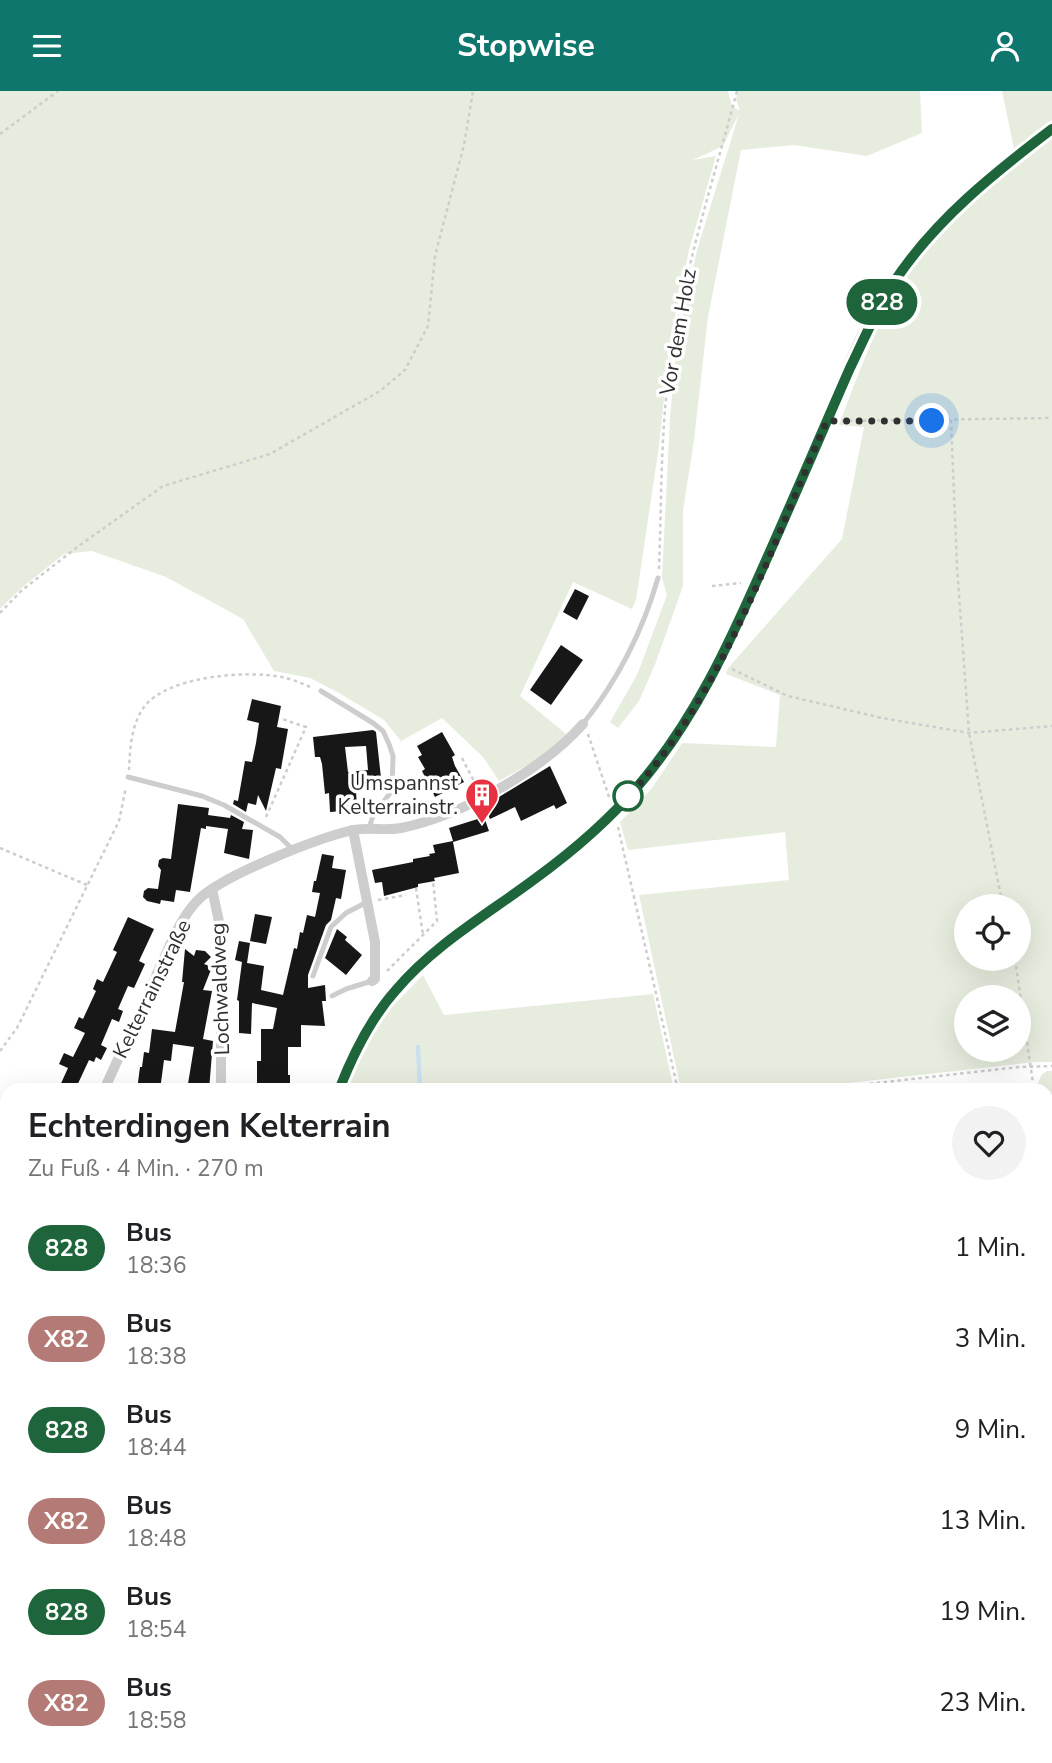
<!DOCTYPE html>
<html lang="de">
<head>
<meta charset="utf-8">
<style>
  :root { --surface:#fff; --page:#f2f2f2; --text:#202124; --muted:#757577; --accent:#0f766e }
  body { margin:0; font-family:"Nunito Sans",sans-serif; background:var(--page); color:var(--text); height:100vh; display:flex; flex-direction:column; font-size:26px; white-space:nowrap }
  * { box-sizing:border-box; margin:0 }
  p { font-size:23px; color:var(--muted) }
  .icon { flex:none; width:38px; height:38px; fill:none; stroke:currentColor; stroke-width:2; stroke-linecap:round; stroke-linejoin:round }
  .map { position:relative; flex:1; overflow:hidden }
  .side { position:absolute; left:0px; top:992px; width:1054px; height:681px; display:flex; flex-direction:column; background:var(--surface); border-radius:21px 21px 0 0; box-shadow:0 7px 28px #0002 }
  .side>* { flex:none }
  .badge { padding:0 14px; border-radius:23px; font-size:24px; line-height:46px }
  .tools { position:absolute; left:954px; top:803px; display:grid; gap:14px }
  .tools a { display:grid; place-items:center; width:77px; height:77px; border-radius:50%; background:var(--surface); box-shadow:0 7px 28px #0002; font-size:35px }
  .you { position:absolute; width:35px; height:35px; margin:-18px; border:5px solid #fff; border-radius:50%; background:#1a73e8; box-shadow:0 0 0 10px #1a73e833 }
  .map>.badge { position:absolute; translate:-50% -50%; box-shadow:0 0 0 4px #fff }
  .round { display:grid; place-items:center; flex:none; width:74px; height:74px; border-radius:37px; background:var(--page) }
  .overview { display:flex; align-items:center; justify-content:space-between; height:119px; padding:0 28px }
  h1 { font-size:33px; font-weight:700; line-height:52px }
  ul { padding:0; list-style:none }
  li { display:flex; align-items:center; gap:21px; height:91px; padding:0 28px }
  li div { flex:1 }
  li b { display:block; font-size:26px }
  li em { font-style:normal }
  li .badge { min-width:77px; font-weight:700; text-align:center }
  header { display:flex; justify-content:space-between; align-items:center; height:91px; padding:0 28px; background:var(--accent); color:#fff; font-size:32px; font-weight:700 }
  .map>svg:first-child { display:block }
  .green { fill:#e7edde; fill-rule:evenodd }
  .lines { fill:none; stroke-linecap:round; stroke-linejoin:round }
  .stream { stroke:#cbe0ed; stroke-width:4.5 }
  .building { fill:#171717; fill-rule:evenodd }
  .path { stroke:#cdcdcd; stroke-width:2.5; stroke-dasharray:3.5 3.5; stroke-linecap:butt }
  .service { stroke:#cdcdcd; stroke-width:5 }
  .minor { stroke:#cdcdcd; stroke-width:10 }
  .secondary { stroke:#bababa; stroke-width:14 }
  .line-casing { stroke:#fff; stroke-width:16 }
  .line { stroke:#1e653b; stroke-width:10 }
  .walk { stroke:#303030; stroke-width:7; stroke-dasharray:0 12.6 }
  .stop-dot { fill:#fff; stroke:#1e653b; stroke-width:3.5 }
  .labels { text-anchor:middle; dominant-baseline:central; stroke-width:7; stroke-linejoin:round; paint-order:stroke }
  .street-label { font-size:21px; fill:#303030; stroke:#fff }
  .poi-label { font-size:21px; fill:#303030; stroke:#fff; text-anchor:end }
</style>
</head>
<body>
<header><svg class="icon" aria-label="menu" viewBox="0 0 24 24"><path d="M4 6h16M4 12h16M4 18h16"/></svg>Stopwise<svg class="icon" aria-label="person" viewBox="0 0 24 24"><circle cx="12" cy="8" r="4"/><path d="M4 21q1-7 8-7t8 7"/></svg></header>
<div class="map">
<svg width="1052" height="1672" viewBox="0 0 1052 1672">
  <rect width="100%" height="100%" fill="#fff"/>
  <!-- green -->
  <g class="green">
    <path d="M0,0H728L732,15L740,20L736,8L738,0H920L922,42L867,65L794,54L741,59L708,226L694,349L683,420V495L656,571L639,610L618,637L610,631L637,584L667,504L662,487L670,326L677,251L697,159L739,23L723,55L693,69L716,65L689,159L670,250L659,355L636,509L632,518L573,491L520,605L566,643L542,666L499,690L483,666L442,627L401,650L384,629L339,602L310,587L274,580L243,528L166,486L92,460L64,463L20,498L0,518Z"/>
    <path d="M1002,0H1052V29L1014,58Z"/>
    <path d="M1052,46V971H1035L786,999H681L639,804L789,789L785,741L628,759L620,731L652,697L682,652L776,656L780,604L726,583L728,577L842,448L864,336L839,334C858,284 876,233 905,187C942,131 1000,87 1052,46ZM966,816H1018V868H966ZM966,906H1018V959H966Z"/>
    <path d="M423,884L444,924L653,903L674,999H348L358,970L388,920Z"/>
    <path d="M1047,980H1052V1124L1046,1073V999H1039L1038,992L1042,983Z"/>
    <path d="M444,1666H539L540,1672H444Z"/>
  </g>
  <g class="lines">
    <!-- stream -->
    <g class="stream">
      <path d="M418,956L420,999"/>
      <path d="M446,1666V1672"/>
    </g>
  </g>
  <!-- building -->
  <g class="building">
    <path d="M575,498L589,505L577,529L563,521Z"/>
    <path d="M561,554L583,569L551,614L530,599Z"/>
    <path d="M252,608L281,615L277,636L288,638L281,678L276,677L266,720L258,704L256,714L248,712L246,721L233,713L234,709L238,710L245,670L252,671L256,652L259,632L247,629Z"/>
    <path d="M373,639L376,641L382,696L356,699L357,719L330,721L329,702L325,703L322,673L320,666H315L313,646ZM366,655L368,679L348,681L345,656Z"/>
    <path d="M442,641L455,664L452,666L455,675L464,691L435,706L422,680L425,678L418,666L422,664L417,655Z"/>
    <path d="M550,675L567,712L556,718L554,714L521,730L515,716L490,728L484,715Z"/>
    <path d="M178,713L209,717L208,724L230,727L231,724L244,731L242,738L253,739L249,768L224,762L228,738L206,735V738L201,737L190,801L176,799L174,811L161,809L160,813L147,810L143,806L144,800L148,797L158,798L161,779L158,775L159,769L163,767L171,768Z"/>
    <path d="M484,726L489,740L453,751L459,782L434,787L435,790L418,793V796L384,805L382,791L375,792L372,779L413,771V768L430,765L429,763L435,762L433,754L453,750L449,737Z"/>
    <path d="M322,763L334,765L332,777L346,779L341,808L336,807L331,829L326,834L308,884V897L325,894L326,910H322L325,935L301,934V956H288V984H290V996H287V999H257V970H261V938H273L277,917L252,912L251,943L239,942V910L237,909L242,871L235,869L239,850L250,852L247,872L264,875L261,899L283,904L294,857L297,858L300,841L303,842L307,824L315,826L320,802L312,801L314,790H316Z"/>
    <path d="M255,823L272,826L266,853L250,850Z"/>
    <path d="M128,826L154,838L139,870L145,873L134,897L128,895L118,918L123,920L119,931L112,928L101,954L107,957L101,969L96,966L94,971L89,969L75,999H58L68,977L59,973L64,962L73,966L85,942L74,937L79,926L83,928L96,900L93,898L97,888L103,891L117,861L113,859Z"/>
    <path d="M337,838L347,846L345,849L362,864L346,884L325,867Z"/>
    <path d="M185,858L194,865L196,859L205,860L211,866L204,873L212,876L203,899L212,900L203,948L213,950L209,999H187L194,956L173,953L171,970L164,969L160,999H137L140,976H142L144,961L149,962L152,938L175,941L184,891H182Z"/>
  </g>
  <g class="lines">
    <!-- path -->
    <g class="path">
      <path d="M0,43L58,0"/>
      <path d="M951,329L957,476L969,642L1003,816"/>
      <path d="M842,330L1052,327"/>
      <path d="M659,478C662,402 660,324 674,249C689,164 715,83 737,0"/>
      <path d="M712,495L741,492"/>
      <path d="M0,522L21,500L76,457L163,395L270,363L380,300L405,279L428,235L435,165L464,54L473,0"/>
      <path d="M732,578L788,605L882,627L969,642L1052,635"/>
      <path d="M588,643L609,706"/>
      <path d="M462,667L477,696"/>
      <path d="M129,679C130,658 131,634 144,616C167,585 246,579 282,586C292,588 303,593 313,597"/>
      <path d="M266,726L306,636L282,628"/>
      <path d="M618,736L678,999"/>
      <path d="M0,757L87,794"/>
      <path d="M416,797L423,844"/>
      <path d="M378,809L406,804"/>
      <path d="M1015,868L1034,999"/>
      <path d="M387,880L437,830L433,790"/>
      <path d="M0,960L17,937L119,730L126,696"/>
      <path d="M814,999L1019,976L1052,975"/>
      <path d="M1046,1117L1052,1171"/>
      <path d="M0,1342L7,1360"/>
      <path d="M0,1508L7,1515"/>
      <path d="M536,1666L537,1672"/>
    </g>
    <!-- service -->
    <g class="service">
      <path d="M321,600L373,632L383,640L389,653L393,665L392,700L374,722L369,737"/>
      <path d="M583,633C617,590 643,539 658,487"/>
      <path d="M128,686L202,705L224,714L280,746L293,759"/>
      <path d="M313,885L331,836L346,822L367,811"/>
      <path d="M332,905L346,898L372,890"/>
      <path d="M0,1641L7,1639"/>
      <path d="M390,1666L400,1672"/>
    </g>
    <!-- minor -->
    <g class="minor">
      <path d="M353,739L375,851V888L372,890"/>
      <path d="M212,798L221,840V999"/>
      <path d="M104,999C122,959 141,919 159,878C170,855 180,827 198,809C223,784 318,747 353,739C369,736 385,740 401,737C461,725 542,679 583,633"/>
      <path d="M0,1051L7,1065"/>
      <path d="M24,1666L25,1672"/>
      <path d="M132,1666L134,1672"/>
    </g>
    <!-- secondary -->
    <g class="secondary">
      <path d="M339,999C355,958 375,922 404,889C442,848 491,820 535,788C580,755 621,718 655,674C702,614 733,545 763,475C785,427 807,378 827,329C847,282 866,234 894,191C935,129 994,82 1052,38"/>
      <path d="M258,1666V1672"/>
    </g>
  </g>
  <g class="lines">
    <!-- line casing -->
    <g class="line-casing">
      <path id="line" d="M339,999C353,963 370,928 396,899C435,853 488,823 536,787C573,760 608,730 638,695C694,630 729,553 763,476C793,409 821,343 850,277C864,248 877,218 894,191C935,129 994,82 1052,38"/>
    </g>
    <!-- line -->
    <use href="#line" class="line"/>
    <!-- walk -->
    <path class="walk" d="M628,705L626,708C723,605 770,457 827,330H932"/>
  </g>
  <!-- icons -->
  <defs>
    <g id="building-pin" transform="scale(1.75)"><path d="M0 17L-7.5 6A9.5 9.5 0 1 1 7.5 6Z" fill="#e83241" stroke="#fff"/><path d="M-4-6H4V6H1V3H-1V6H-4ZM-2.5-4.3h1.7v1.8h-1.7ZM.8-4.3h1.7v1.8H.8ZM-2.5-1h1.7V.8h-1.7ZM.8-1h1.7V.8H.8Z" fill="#fff"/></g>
  </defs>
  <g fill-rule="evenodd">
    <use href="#building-pin" x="482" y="704"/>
  </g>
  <!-- markers -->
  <circle class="stop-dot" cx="628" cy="705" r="14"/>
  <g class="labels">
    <!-- street labels -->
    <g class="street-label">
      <text transform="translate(678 241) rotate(-80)">Vor dem Holz</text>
      <text transform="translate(152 898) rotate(-64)">Kelterrainstraße</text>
      <text transform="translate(220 898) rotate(-92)">Lochwaldweg</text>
    </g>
    <!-- poi labels -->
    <g class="poi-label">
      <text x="458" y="692">Umspannst<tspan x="458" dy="24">Kelterrainstr.</tspan></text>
    </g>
  </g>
</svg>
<div class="tools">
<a><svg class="icon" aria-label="locate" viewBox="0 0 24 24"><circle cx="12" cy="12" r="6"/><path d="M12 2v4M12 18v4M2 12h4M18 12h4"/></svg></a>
<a><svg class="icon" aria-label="layers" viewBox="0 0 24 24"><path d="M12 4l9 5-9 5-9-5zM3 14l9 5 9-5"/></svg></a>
</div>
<div class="you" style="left:932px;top:330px"></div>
<b class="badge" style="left:882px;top:211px;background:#1e653b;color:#fff">828</b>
<section class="side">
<div class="overview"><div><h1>Echterdingen Kelterrain</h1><p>Zu Fuß · 4 Min. · 270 m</p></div><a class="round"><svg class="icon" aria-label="heart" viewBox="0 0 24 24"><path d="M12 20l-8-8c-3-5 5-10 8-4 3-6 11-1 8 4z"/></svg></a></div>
<ul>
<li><span class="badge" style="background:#1e653b;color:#fff">828</span><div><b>Bus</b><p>18:36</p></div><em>1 Min.</em></li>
<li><span class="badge" style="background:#b47a75;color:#fff">X82</span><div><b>Bus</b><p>18:38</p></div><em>3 Min.</em></li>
<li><span class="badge" style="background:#1e653b;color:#fff">828</span><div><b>Bus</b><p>18:44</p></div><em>9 Min.</em></li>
<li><span class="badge" style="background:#b47a75;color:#fff">X82</span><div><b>Bus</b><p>18:48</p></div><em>13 Min.</em></li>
<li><span class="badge" style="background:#1e653b;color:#fff">828</span><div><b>Bus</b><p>18:54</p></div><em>19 Min.</em></li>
<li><span class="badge" style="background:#b47a75;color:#fff">X82</span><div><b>Bus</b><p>18:58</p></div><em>23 Min.</em></li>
</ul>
</section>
</div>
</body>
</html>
